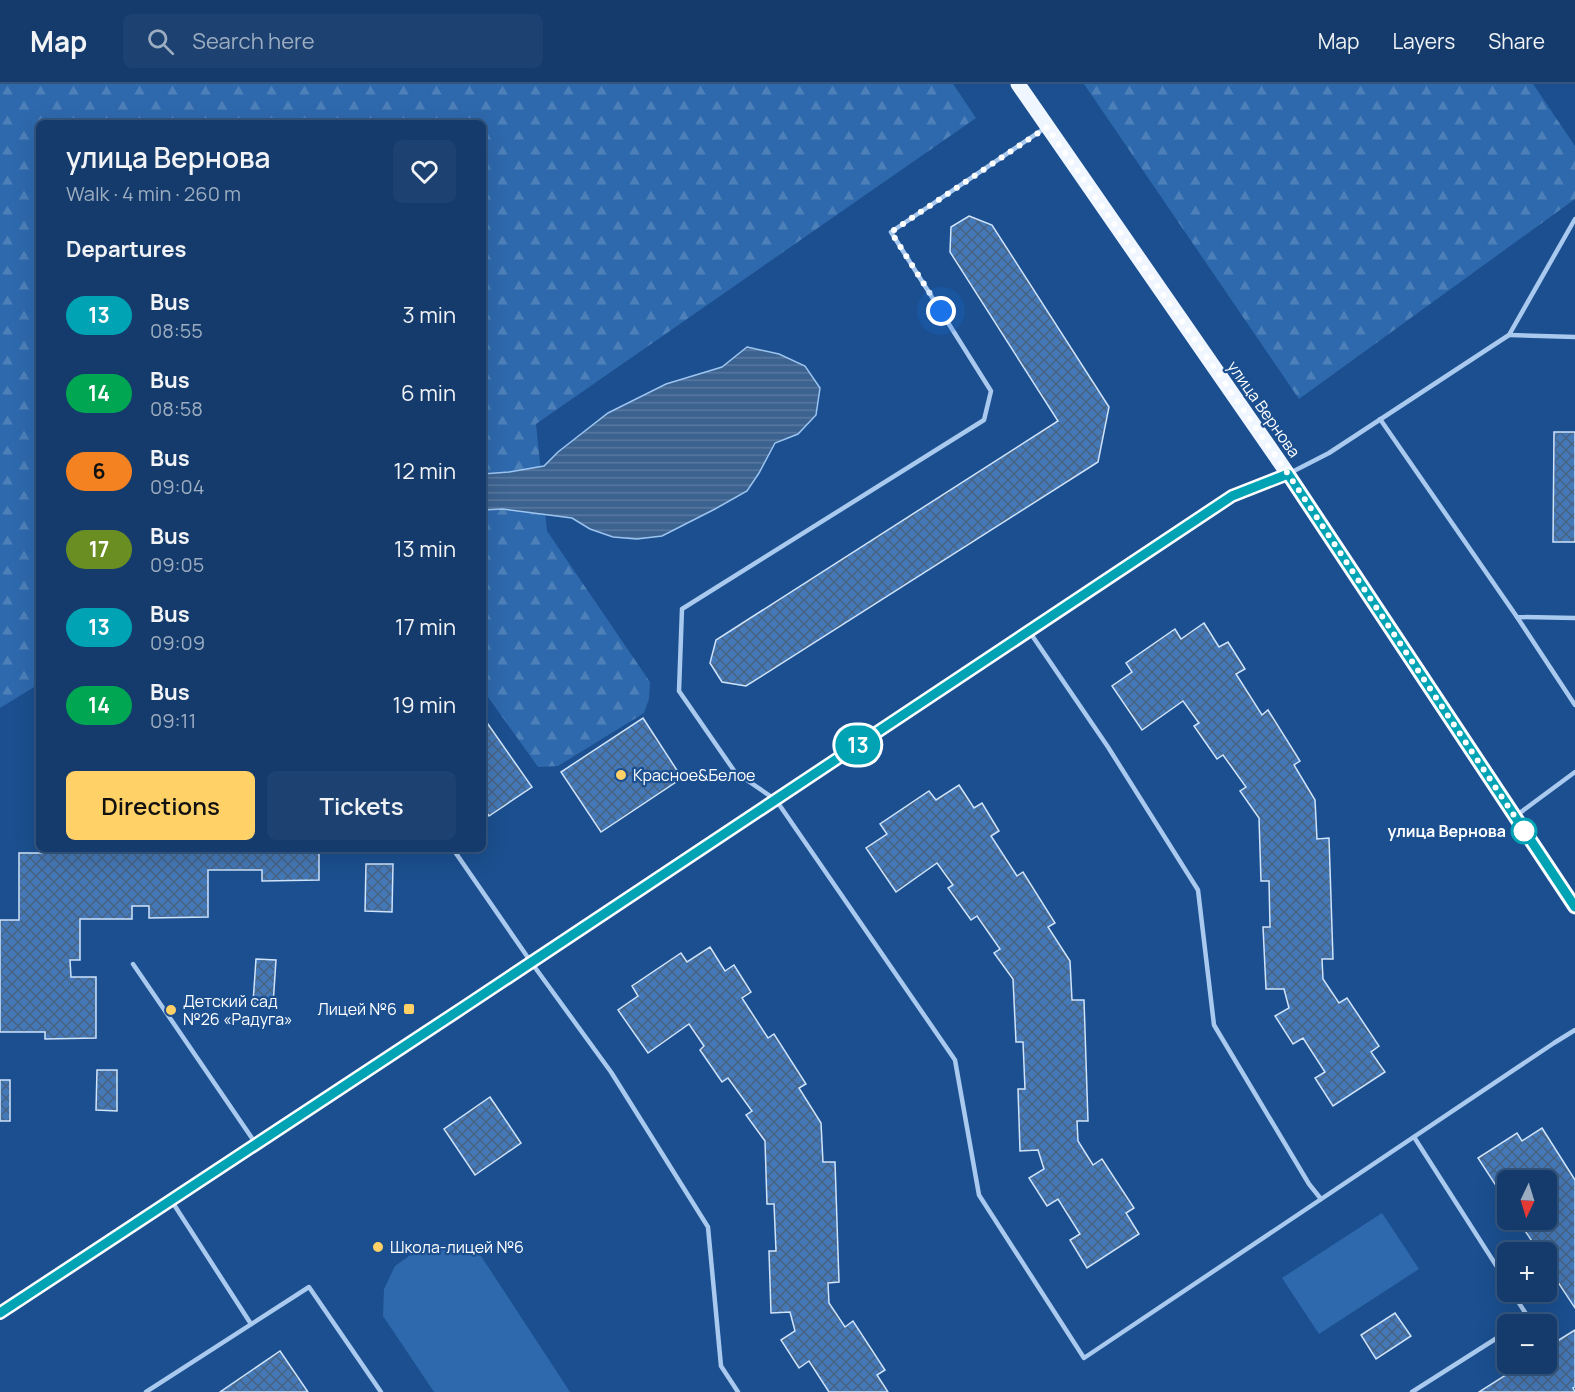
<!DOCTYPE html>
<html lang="en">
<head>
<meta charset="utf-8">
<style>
  :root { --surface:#143b6b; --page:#1d4271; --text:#f1f3f6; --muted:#9dadc1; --line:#33557e; --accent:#ffd166 }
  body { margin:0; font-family:Manrope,sans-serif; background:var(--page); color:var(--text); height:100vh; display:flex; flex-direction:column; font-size:22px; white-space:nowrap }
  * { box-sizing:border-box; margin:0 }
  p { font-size:20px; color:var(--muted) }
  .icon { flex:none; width:33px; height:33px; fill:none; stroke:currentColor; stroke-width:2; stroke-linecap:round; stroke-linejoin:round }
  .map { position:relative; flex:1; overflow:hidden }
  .sheet { position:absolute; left:36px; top:36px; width:450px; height:732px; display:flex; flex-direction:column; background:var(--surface); border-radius:9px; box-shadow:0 6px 24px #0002,0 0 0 2px var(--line) }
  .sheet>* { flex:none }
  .badge { padding:0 12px; border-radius:20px; font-size:21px; line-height:39px }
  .needle { width:39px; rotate:184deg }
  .fabs { position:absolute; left:1497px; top:1086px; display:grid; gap:12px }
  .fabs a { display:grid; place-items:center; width:60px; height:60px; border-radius:9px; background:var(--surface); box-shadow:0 6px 24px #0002,0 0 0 2px var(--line); font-size:30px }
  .you { position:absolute; width:30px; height:30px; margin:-15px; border:4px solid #fff; border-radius:50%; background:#1a73e8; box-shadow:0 0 0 9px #1a73e833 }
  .map>.badge { position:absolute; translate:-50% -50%; box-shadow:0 0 0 3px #fff }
  h2 { padding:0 30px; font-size:22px; line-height:54px }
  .round { display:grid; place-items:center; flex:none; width:63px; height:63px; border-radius:9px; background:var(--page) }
  .headline { display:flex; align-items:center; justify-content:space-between; height:102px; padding:0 30px }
  h1 { font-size:28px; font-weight:600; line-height:45px }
  .action { display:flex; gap:12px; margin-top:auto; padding:12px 30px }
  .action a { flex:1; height:69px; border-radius:9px; background:var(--accent); color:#111; font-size:24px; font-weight:600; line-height:69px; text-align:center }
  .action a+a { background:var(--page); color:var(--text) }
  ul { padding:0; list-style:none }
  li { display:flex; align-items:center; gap:18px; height:78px; padding:0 30px }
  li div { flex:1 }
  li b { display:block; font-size:22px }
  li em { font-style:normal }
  li .badge { min-width:66px; font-weight:700; text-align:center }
  header { display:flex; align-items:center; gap:36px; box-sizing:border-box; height:84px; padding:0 30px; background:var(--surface); border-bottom:2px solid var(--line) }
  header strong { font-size:28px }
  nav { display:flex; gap:33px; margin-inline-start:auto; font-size:21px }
  .search { width:420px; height:54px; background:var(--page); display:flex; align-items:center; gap:15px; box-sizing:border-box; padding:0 21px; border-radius:9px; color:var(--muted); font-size:22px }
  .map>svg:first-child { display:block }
  .forest { fill:url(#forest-firs) }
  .green { fill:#2e69ad }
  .water { fill:url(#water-rules); stroke:#9cc4f0; stroke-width:1.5 }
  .building { fill:url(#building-cross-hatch); stroke:#cfe3fa; stroke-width:1.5 }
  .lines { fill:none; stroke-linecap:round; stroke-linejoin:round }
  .lane { stroke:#a9c9ee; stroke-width:4.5 }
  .street { stroke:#a9c9ee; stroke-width:6 }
  .primary { stroke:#f0f6ff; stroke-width:15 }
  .line-casing { stroke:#fff; stroke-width:14 }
  .line { stroke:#00a3b4; stroke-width:9 }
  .walk { stroke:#fff; stroke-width:6; stroke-dasharray:0 10.8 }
  .poi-dot { fill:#ffd166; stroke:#1b4f8f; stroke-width:2 }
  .stop-dot { fill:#fff; stroke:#00a3b4; stroke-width:3 }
  .labels { text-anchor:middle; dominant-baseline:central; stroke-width:4.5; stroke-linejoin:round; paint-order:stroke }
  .street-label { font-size:16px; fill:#fff; stroke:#1b4f8f }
  .poi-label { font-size:16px; fill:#fff; stroke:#1b4f8f; text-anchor:start }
  .stop-label { font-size:16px; font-weight:bold; fill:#fff; stroke:#1b4f8f; text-anchor:end }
</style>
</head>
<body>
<header>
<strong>Map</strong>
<div class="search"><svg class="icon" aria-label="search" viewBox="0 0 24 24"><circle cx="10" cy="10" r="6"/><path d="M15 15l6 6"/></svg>Search here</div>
<nav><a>Map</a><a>Layers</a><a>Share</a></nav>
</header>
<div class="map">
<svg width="1575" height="1308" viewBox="0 0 1575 1308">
  <defs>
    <pattern id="forest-firs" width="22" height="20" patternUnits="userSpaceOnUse" patternTransform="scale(1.5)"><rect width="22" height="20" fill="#2e69ad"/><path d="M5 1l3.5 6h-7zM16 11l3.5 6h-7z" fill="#4d80b9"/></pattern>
    <pattern id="water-rules" width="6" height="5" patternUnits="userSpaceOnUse" patternTransform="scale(1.5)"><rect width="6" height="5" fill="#3c6290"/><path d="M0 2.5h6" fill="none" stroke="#597aa1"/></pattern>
    <pattern id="building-cross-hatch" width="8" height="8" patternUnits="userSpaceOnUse" patternTransform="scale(1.5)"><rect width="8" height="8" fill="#4478b7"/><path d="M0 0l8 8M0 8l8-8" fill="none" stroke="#486282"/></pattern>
  </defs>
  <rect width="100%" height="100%" fill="#1b4f8f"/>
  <!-- forest -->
  <g class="forest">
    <path d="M0,0H953L976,34L536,340L547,447L650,598L649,615L644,629L558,682L538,683L483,606V39H39V600L0,624Z"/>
    <path d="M1084,0H1533L1575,62V115L1299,315Z"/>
  </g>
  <!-- green -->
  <g class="green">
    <path d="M1382,1129L1419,1185L1319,1250L1282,1194Z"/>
    <path d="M456,1160L481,1172L570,1308H434L383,1232L384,1205L395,1182L423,1162Z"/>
  </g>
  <!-- water -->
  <path class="water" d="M747,263L779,270L805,282L820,304L816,331L798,350L775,359L759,389L747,407L715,425L662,452L637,455L613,453L590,445L572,434L503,425L483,426V390L509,388L544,382L558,368L608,329L666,300L722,283Z"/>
  <!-- building -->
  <g class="building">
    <path d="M969,132L992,141L1109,323L1098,378L746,602L722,598L710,579L716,556L1058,337L950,168L951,143Z"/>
    <path d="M1554,348H1575V458H1553Z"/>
    <path d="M1204,539L1219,563L1228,558L1245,585L1236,590L1262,631L1268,626L1300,677L1294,681L1315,716L1317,755L1329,754L1333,875H1322L1323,895L1339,919L1347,914L1379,962L1371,968L1385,988L1333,1022L1315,994L1325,988L1303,954L1293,960L1275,932L1289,924L1284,905H1266L1263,843H1270L1269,797H1261L1259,734L1240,707L1246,703L1223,671L1217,675L1194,642L1199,639L1183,617L1142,646L1112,602L1132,588L1126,579L1175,545L1181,555Z"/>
    <path d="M483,633L532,703L489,732L483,723Z"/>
    <path d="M643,634L682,694L601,748L561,688Z"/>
    <path d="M959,701L974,724L982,719L999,747L991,752L1017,792L1023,788L1055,839L1048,843L1070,877L1072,916H1084L1088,1037H1077L1078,1057L1093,1081L1102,1075L1134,1124L1126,1129L1139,1150L1087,1184L1070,1156L1080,1150L1058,1115L1047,1122L1029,1094L1044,1085L1038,1066L1020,1067L1018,1005H1025L1023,958H1016L1013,895L994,869L1000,865L977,832L971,836L948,804L953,801L937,779L896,808L866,764L887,750L880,740L929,707L936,716Z"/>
    <path d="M88,765H199V767H262V765H319V796L262,797V786H208V833L149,834V822H132V835H80V876H70L71,893H96V954L45,955V948H0V836H19V769H88Z"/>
    <path d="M366,780H393L392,828L365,827Z"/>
    <path d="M710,863L725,887L734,881L751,908L742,914L768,954L774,950L806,1000L799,1004L821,1039L823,1078H835L839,1198L828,1199L829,1219L845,1243L853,1237L885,1286L877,1291L888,1308H829L809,1277L799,1284L781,1256L795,1247L790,1228L771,1229L769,1167H776L774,1120H767L765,1057L746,1031L752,1027L728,994L722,998L700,966L704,962L689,940L648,969L618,926L638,912L632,902L681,869L687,878Z"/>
    <path d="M256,875L276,876L273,921L253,919Z"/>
    <path d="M97,986H117V1027L96,1026Z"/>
    <rect x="0" y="996" width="10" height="41"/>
    <path d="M490,1013L521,1059L475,1091L444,1045Z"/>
    <path d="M1542,1044L1575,1096V1224L1546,1180V1168H1539L1518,1136H1546V1096H1508V1120L1478,1074L1517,1049L1522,1057Z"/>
    <path d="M1395,1229L1411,1252L1376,1275L1361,1251Z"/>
    <path d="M1575,1246V1303L1573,1304L1575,1308H1479L1523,1280H1546V1264Z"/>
    <path d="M280,1267L308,1308H220Z"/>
  </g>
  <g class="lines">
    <!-- lane -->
    <g class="lane">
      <path d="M1045,44L891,148L991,307L984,336L682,525L679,607L735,688L776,716L955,976L979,1111L1084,1274L1554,959L1575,946"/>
      <path d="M1509,251L1575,253"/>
      <path d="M1380,335L1517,533L1575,534"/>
      <path d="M1290,389L1329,369L1509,251L1575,135"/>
      <path d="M1517,533L1575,621"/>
      <path d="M1029,547L1108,663L1198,806L1214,941L1309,1100L1321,1115"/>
      <path d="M1517,731L1575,688"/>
      <path d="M453,765L531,878L611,988L708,1143L721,1282L738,1308"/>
      <path d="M133,880L256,1060"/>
      <path d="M1414,1053L1508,1200"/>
      <path d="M171,1116L251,1240"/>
      <path d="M1512,1208L1528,1233L1517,1240"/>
      <path d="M146,1308L309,1203L381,1308"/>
      <path d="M1412,1308L1508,1247"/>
    </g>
    <!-- street -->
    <path class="street" d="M0,1229L464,923L1232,412L1287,391"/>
    <!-- primary -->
    <path class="primary" d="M1018,0L1288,390L1575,823"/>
  </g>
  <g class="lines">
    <!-- line casing -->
    <g class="line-casing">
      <path id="line" d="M0,1229L464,923L1232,412L1288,390L1575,823"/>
    </g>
    <!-- line -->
    <use href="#line" class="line"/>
    <!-- walk -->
    <path class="walk" d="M941,227L891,148L1047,43L1288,390L1527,751L1524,747"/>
  </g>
  <!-- markers -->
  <g class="poi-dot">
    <circle cx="621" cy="691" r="6"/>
    <rect x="403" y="919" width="12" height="12" rx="3"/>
    <circle cx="171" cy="926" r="6"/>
    <circle cx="378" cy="1163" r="6"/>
  </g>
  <circle class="stop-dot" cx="1524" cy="747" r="12"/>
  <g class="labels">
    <!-- street labels -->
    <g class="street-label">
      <text transform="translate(1264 325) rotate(55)">улица Вернова</text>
    </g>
    <!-- poi labels -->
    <g class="poi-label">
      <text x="633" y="691">Красное&amp;Белое</text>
      <text x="183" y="917">Детский сад<tspan x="183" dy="18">№26 «Радуга»</tspan></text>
      <text x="397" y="925" text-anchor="end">Лицей №6</text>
      <text x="390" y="1163">Школа-лицей №6</text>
    </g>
    <!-- stop labels -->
    <g class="stop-label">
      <text x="1506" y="747">улица Вернова</text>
    </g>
  </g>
</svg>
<div class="fabs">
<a><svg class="needle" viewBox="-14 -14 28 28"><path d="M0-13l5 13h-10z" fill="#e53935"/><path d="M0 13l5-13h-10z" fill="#9dadc1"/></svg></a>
<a>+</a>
<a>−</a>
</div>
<div class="you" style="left:941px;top:227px"></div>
<b class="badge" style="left:858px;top:661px;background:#00a3b4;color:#fff">13</b>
<section class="sheet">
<div class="headline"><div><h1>улица Вернова</h1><p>Walk · 4 min · 260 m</p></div><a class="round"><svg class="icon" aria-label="heart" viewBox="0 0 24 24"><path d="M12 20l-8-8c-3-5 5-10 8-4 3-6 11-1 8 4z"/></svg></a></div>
<h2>Departures</h2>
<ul>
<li><span class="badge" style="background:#00a3b4;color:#fff">13</span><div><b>Bus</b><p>08:55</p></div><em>3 min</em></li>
<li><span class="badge" style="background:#00a651;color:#fff">14</span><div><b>Bus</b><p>08:58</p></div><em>6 min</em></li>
<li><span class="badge" style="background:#f58220;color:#111">6</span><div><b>Bus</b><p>09:04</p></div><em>12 min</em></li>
<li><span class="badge" style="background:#6b8e23;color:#fff">17</span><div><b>Bus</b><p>09:05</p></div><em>13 min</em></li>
<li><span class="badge" style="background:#00a3b4;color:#fff">13</span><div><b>Bus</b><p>09:09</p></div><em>17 min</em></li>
<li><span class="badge" style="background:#00a651;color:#fff">14</span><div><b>Bus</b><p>09:11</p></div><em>19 min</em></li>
</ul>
<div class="action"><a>Directions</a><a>Tickets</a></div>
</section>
</div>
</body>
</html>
